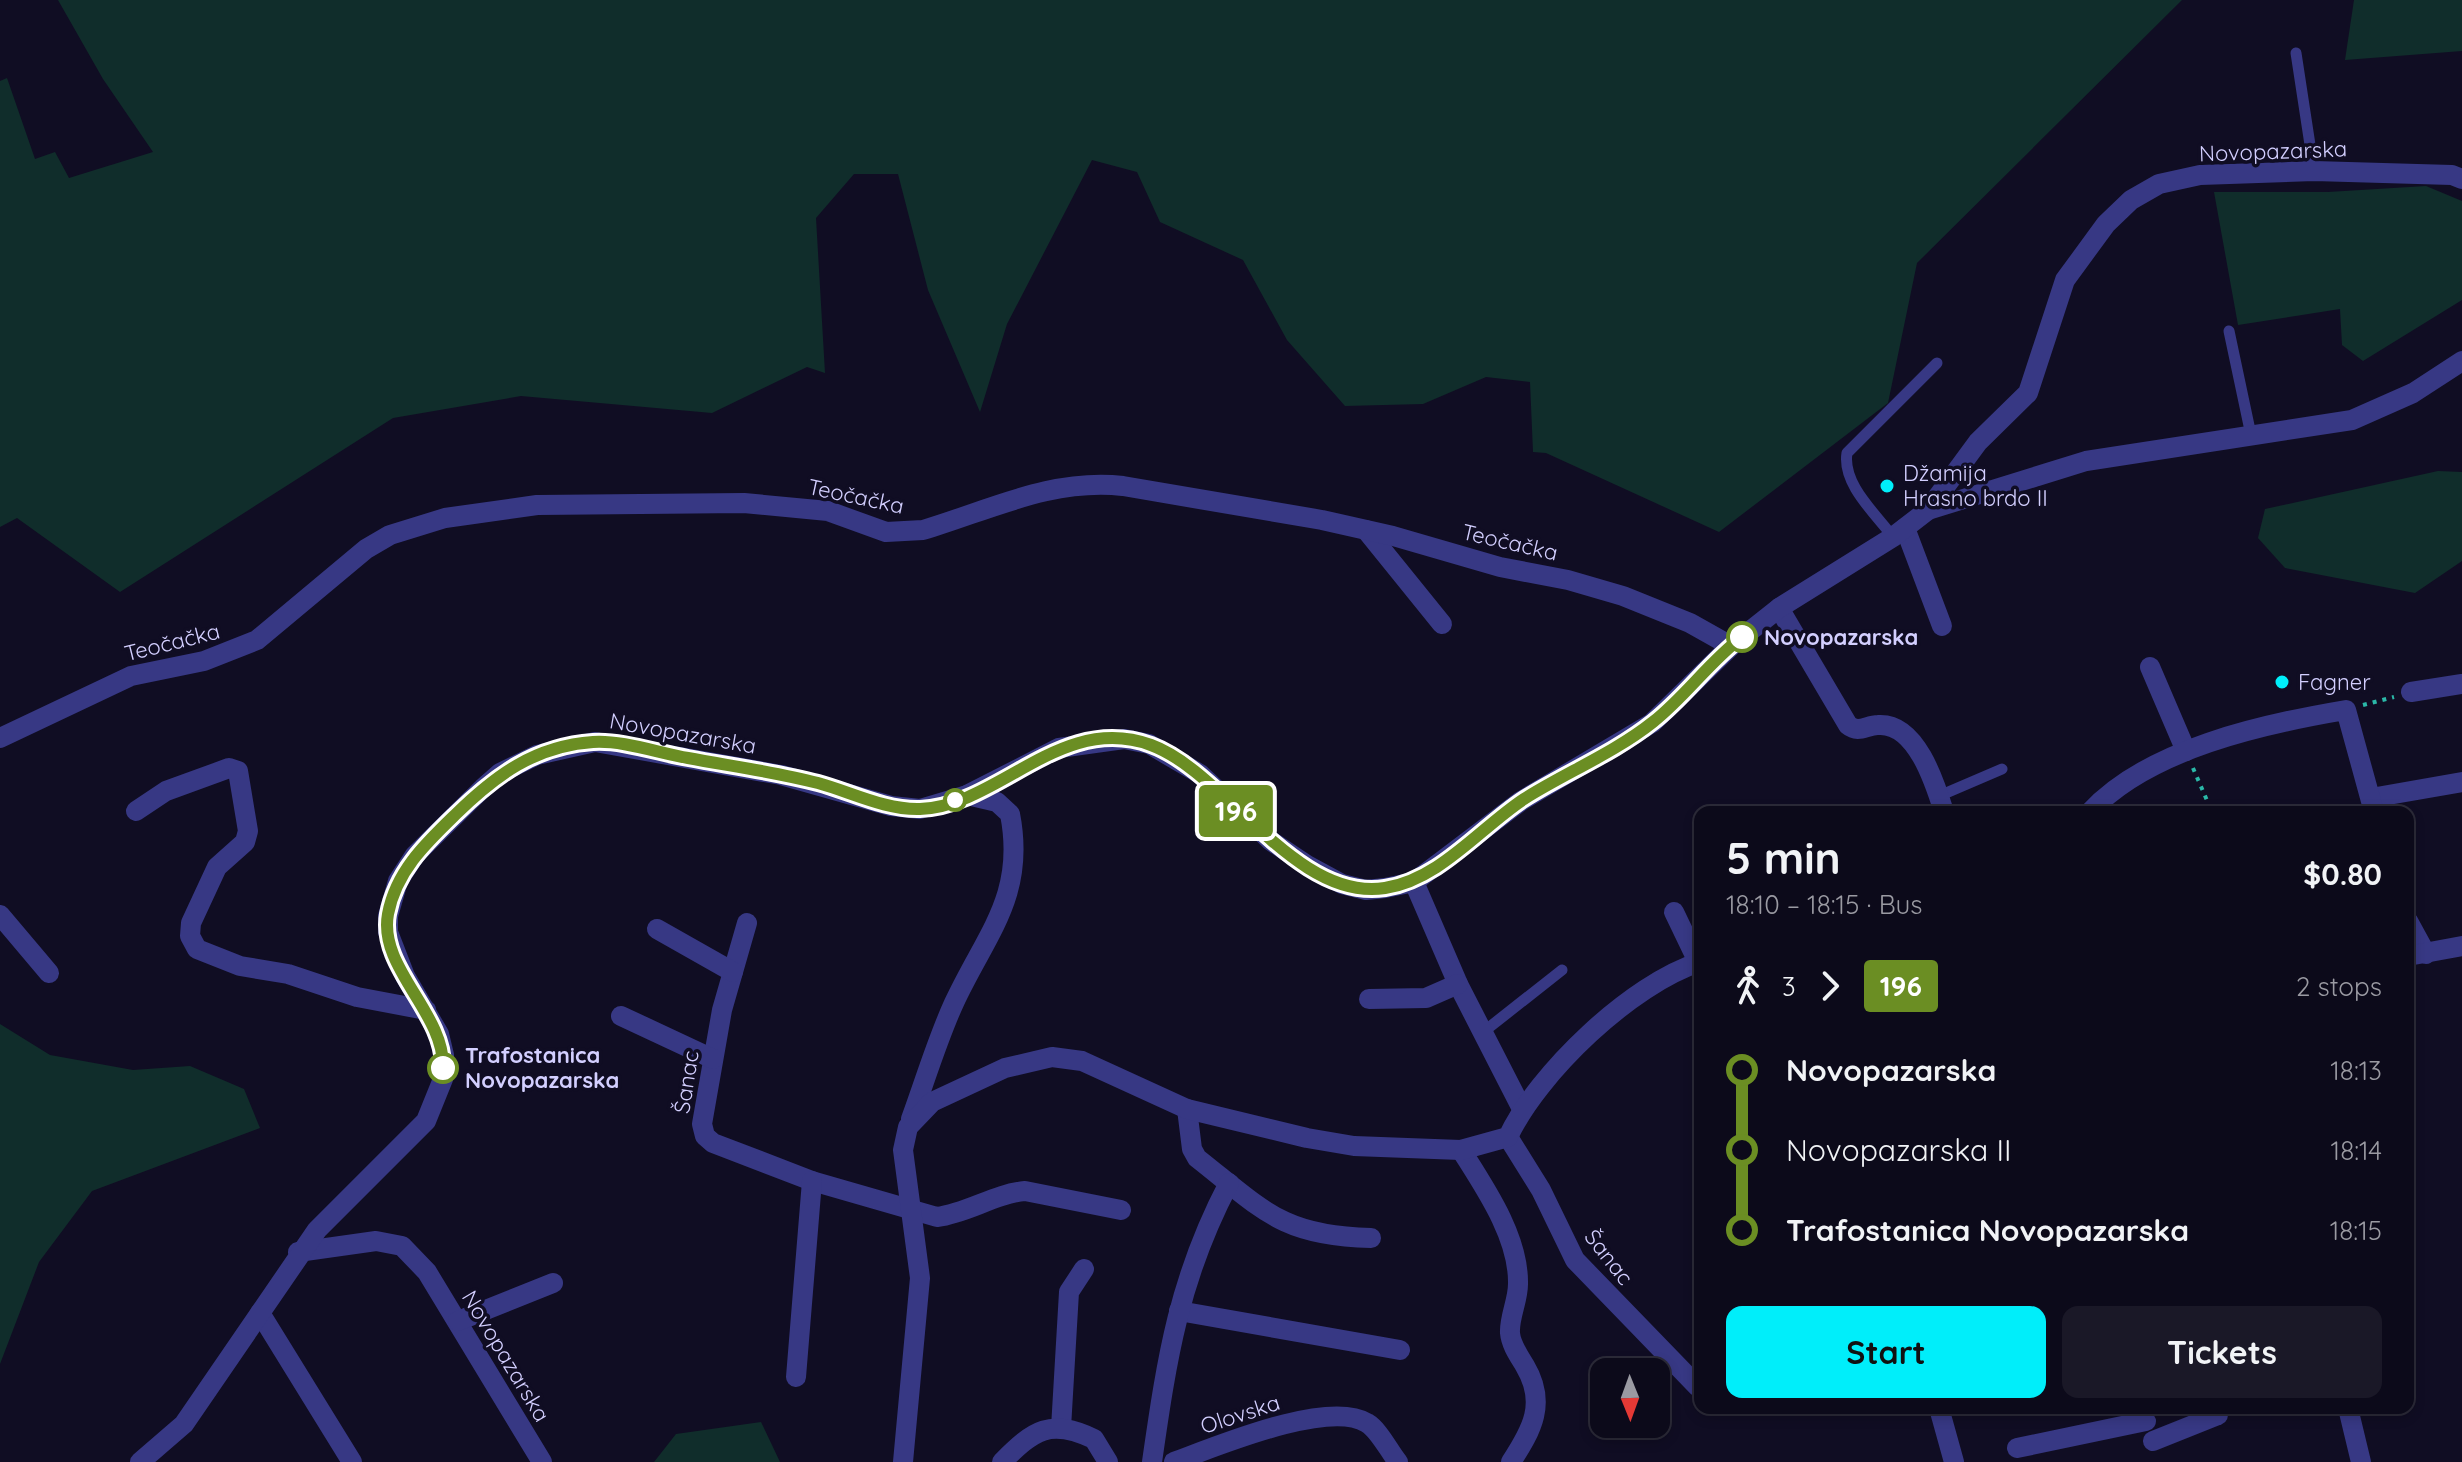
<!DOCTYPE html>
<html lang="en">
<head>
<meta charset="utf-8">
<style>
  :root { --surface:#0c0a1a; --page:#1a1827; --text:#f1f3f6; --muted:#9a9aa2; --line:#2c2b39; --accent:#00eefa }
  body { margin:0; font-family:Quicksand,sans-serif; background:var(--page); color:var(--text); height:100vh; display:flex; flex-direction:column; font-size:30px; white-space:nowrap }
  * { box-sizing:border-box; margin:0 }
  p { font-size:26px; color:var(--muted) }
  .icon { flex:none; width:44px; height:44px; fill:none; stroke:currentColor; stroke-width:2; stroke-linecap:round; stroke-linejoin:round }
  .map { position:relative; flex:1; overflow:hidden }
  .sheet { position:absolute; left:1694px; top:806px; width:720px; height:608px; display:flex; flex-direction:column; background:var(--surface); border-radius:16px; box-shadow:0 4px 12px #0003,0 0 0 2px var(--line) }
  .sheet>* { flex:none }
  .badge { padding:0 16px; border-radius:6px; font-size:28px; line-height:52px }
  .needle { width:52px; rotate:179deg }
  .buttons { position:absolute; left:1590px; top:1358px; display:grid; gap:16px }
  .buttons a { display:grid; place-items:center; width:80px; height:80px; border-radius:16px; background:var(--surface); box-shadow:0 4px 12px #0003,0 0 0 2px var(--line); font-size:40px }
  .map>.badge { position:absolute; translate:-50% -50%; box-shadow:0 0 0 4px #fff }
  .legs { display:flex; align-items:center; gap:12px; height:88px; padding:0 32px; font-size:26px }
  .legs p { margin-inline-start:auto }
  .headline { display:flex; align-items:center; justify-content:space-between; height:136px; padding:0 32px }
  h1 { font-size:44px; font-weight:700; line-height:60px }
  .primary-button { display:flex; gap:16px; margin-top:auto; padding:16px 32px }
  .primary-button a { flex:1; height:92px; border-radius:16px; background:var(--accent); color:#111; font-size:32px; font-weight:700; line-height:92px; text-align:center }
  .primary-button a+a { background:var(--page); color:var(--text) }
  ul { padding:0 32px; list-style:none }
  li { display:flex; align-items:center; gap:28px; height:80px; font-size:30px }
  li i { display:grid; place-items:center; width:12px; height:100%; margin:0 10px; background:currentColor }
  li i::after { content:''; width:20px; height:20px; margin:-10px; border:6px solid; border-radius:50%; background:var(--surface) }
  li p { margin-inline-start:auto }
  li:first-child i { background:linear-gradient(#0000 50%,currentColor 0) }
  li:last-child i { background:linear-gradient(currentColor 50%,#0000 0) }
  .map>svg:first-child { display:block }
  .green { fill:#102d2b }
  .lines { fill:none; stroke-linecap:round; stroke-linejoin:round }
  .path { stroke:#2bb8a8; stroke-width:4; stroke-dasharray:4 6; stroke-linecap:butt }
  .lane { stroke:#373884; stroke-width:11 }
  .street { stroke:#373884; stroke-width:20 }
  .line-1-casing { stroke:#fff; stroke-width:18 }
  .line-1 { stroke:#6b8e23; stroke-width:12 }
  .poi-dot { fill:#00eefa; stroke:#100d23; stroke-width:3 }
  .stop-1-dot { fill:#fff; stroke:#6b8e23; stroke-width:4 }
  .labels { text-anchor:middle; dominant-baseline:central; stroke-width:7; stroke-linejoin:round; paint-order:stroke }
  .street-label { font-size:22px; fill:#d3cfff; stroke:#100d23 }
  .poi-label { font-size:22px; fill:#d3cfff; stroke:#100d23; text-anchor:start }
  .stop-label { font-size:22px; font-weight:bold; fill:#d3cfff; stroke:#100d23; text-anchor:start }
</style>
</head>
<body>
<div class="map">
<svg width="2462" height="1462" viewBox="0 0 2462 1462">
  <rect width="100%" height="100%" fill="#100d23"/>
  <!-- green -->
  <g class="green">
    <path d="M58,0H2182L1917,263L1888,403L1719,532L1546,453L1533,452L1530,382L1486,377L1423,404L1345,406L1287,340L1243,260L1160,222L1137,172L1092,160L1007,324L980,412L928,290L898,174H854L816,218L825,373L807,367L712,413L521,396L393,418L120,592L17,518L0,527V81L7,78L35,159L55,152L69,178L153,152L103,79Z"/>
    <path d="M2354,0H2462V51L2345,60Z"/>
    <path d="M2426,186L2462,201V300L2363,361L2342,345L2340,309L2238,325L2214,192H2328Z"/>
    <path d="M2438,471L2462,472V561L2415,593L2285,568L2258,538L2265,509Z"/>
    <path d="M0,1024L50,1055L133,1070L190,1066L244,1089L260,1128L92,1191L39,1262L0,1364Z"/>
    <path d="M761,1422L780,1462H654L676,1434Z"/>
  </g>
  <g class="lines">
    <!-- path -->
    <g class="path">
      <path d="M2363,705L2394,697"/>
      <path d="M2193,768L2212,812"/>
    </g>
    <!-- lane -->
    <g class="lane">
      <path d="M2296,53L2314,171"/>
      <path d="M2229,331L2251,435"/>
      <path d="M1893,537C1875,513 1842,484 1847,453L1937,363"/>
      <path d="M1939,796L2002,769"/>
      <path d="M1482,1033L1562,970"/>
    </g>
    <!-- street -->
    <g class="street">
      <path d="M1928,510L1978,442L2028,393L2065,280L2106,224L2131,200L2159,184L2200,175L2314,171L2452,175L2462,179"/>
      <path d="M1905,528L1942,626"/>
      <path d="M1366,530L1442,624"/>
      <path d="M1779,608L1848,725C1859,734 1866,725 1878,725C1916,722 1935,783 1944,812"/>
      <path d="M2150,667L2186,751"/>
      <path d="M2411,692L2462,684"/>
      <path d="M0,738L131,676L204,661L257,640L366,549L390,535L445,518L537,505L744,503L828,511L886,532L923,530C990,510 1052,478 1123,486L1322,520L1393,536L1500,567L1568,580L1623,596L1690,623L1731,646"/>
      <path d="M2371,798L2462,782"/>
      <path d="M136,811L166,791L229,768L238,771L248,831L245,842L217,867L191,923L190,936L197,949L240,966L288,974L357,997L426,1010"/>
      <path d="M2090,812C2148,749 2263,724 2346,710L2374,812"/>
      <path d="M1414,882L1458,984L1522,1109"/>
      <path d="M1674,912L1698,962"/>
      <path d="M0,915L49,973"/>
      <path d="M2408,921L2426,954"/>
      <path d="M747,923L722,1010L702,1124L705,1136L713,1143L812,1181L937,1217C968,1213 994,1194 1025,1191L1121,1210"/>
      <path d="M657,929L733,972"/>
      <path d="M2408,956L2462,946"/>
      <path d="M1369,999L1426,998L1458,984"/>
      <path d="M621,1016L713,1059"/>
      <path d="M1187,1109L1192,1149L1197,1158C1263,1210 1282,1236 1371,1238"/>
      <path d="M911,1119C925,1081 937,1040 954,1003C986,934 1026,896 1010,814L997,802L967,795"/>
      <path d="M1508,1137L1541,1190L1575,1260L1698,1387"/>
      <path d="M1461,1150C1485,1188 1519,1237 1518,1284C1518,1301 1509,1317 1510,1333C1511,1345 1519,1356 1525,1366C1547,1403 1532,1430 1511,1462"/>
      <path d="M298,1252L376,1241L402,1246L427,1272L542,1462"/>
      <path d="M1179,1311L1400,1350"/>
      <path d="M260,1313L352,1462"/>
      <path d="M458,1321L553,1283"/>
      <path d="M796,1377L812,1181"/>
      <path d="M1939,1408L1954,1462"/>
      <path d="M2348,1408L2361,1462"/>
      <path d="M1061,1428L1069,1292L1084,1269"/>
      <path d="M2153,1441L2218,1415"/>
      <path d="M2017,1448L2146,1421"/>
      <path d="M140,1462L184,1424L317,1230L426,1121L443,1079L444,1055L439,1034L405,976L388,932V916L398,881L415,855L483,788L500,773L537,755L595,742L781,775L891,806L920,809L967,795L1059,748L1124,739L1149,744L1200,774L1271,841L1307,865L1342,884L1366,890L1385,888L1414,882L1521,801L1652,723L1731,646L1779,608L1893,537L1928,510L2086,461L2352,420L2413,393L2462,361"/>
      <path d="M903,1462L920,1278L903,1150L908,1127L932,1102L1005,1068L1052,1057L1082,1061L1187,1109L1307,1138L1354,1146L1461,1150L1508,1137C1538,1073 1631,984 1700,962"/>
      <path d="M1002,1462C1034,1430 1050,1418 1094,1439L1108,1462"/>
      <path d="M1152,1462C1167,1357 1179,1278 1229,1183"/>
      <path d="M1174,1462C1215,1447 1328,1399 1367,1423C1379,1430 1389,1451 1398,1462"/>
    </g>
  </g>
  <g class="lines">
    <!-- line-1 casing -->
    <g class="line-1-casing">
      <path id="line-1" d="M443,1068C445,1013 378,968 388,914C396,871 426,843 456,814C496,775 535,746 593,742C622,740 659,753 688,758C731,766 776,772 818,783C851,792 885,810 920,809C999,806 1061,712 1151,745C1225,772 1295,902 1385,888C1439,880 1480,828 1524,799C1565,773 1614,753 1653,722C1685,697 1709,662 1742,637"/>
    </g>
    <!-- line-1 -->
    <use href="#line-1" class="line-1"/>
  </g>
  <!-- markers -->
  <g class="poi-dot">
    <circle cx="1887" cy="486" r="8"/>
    <circle cx="2282" cy="682" r="8"/>
  </g>
  <g class="stop-1-dot">
    <circle cx="1742" cy="637" r="14"/>
    <circle cx="955" cy="800" r="10"/>
    <circle cx="443" cy="1068" r="14"/>
  </g>
  <g class="labels">
    <!-- street labels -->
    <g class="street-label">
      <text transform="translate(2273 151) rotate(-2)">Novopazarska</text>
      <text transform="translate(856 496) rotate(12)">Teočačka</text>
      <text transform="translate(1510 542) rotate(13)">Teočačka</text>
      <text transform="translate(172 642) rotate(-14)">Teočačka</text>
      <text transform="translate(683 733) rotate(10)">Novopazarska</text>
      <text transform="translate(686 1082) rotate(-81)">Šanac</text>
      <text transform="translate(1609 1257) rotate(52)">Šanac</text>
      <text transform="translate(506 1356) rotate(59)">Novopazarska</text>
      <text transform="translate(1240 1414) rotate(-18)">Olovska</text>
    </g>
    <!-- poi labels -->
    <g class="poi-label">
      <text x="1903" y="473">Džamija<tspan x="1903" dy="25">Hrasno brdo II</tspan></text>
      <text x="2298" y="682">Fagner</text>
    </g>
    <!-- stop labels -->
    <g class="stop-label">
      <text x="1764" y="637">Novopazarska</text>
      <text x="465" y="1055">Trafostanica<tspan x="465" dy="25">Novopazarska</tspan></text>
    </g>
  </g>
</svg>
<div class="buttons">
<a><svg class="needle" viewBox="-14 -14 28 28"><path d="M0-13l5 13h-10z" fill="#e53935"/><path d="M0 13l5-13h-10z" fill="#9a9aa2"/></svg></a>
</div>
<b class="badge" style="left:1236px;top:811px;background:#6b8e23;color:#fff">196</b>
<section class="sheet">
<div class="headline"><div><h1>5 min</h1><p>18:10 – 18:15 · Bus</p></div><b>$0.80</b></div>
<div class="legs"><svg class="icon" aria-label="walk" viewBox="0 0 24 24"><circle cx="13" cy="4" r="2"/><path d="M13 8l-2 6 4 7M11 14l-3 7M7 12l3-4h3l4 4"/></svg>3<svg class="icon" aria-label="forward" viewBox="0 0 24 24"><path d="M9 5l7 7-7 7"/></svg><b class="badge" style="background:#6b8e23;color:#fff">196</b><p>2 stops</p></div>
<ul>
<li><i style="color:#6b8e23"></i><b>Novopazarska</b><p>18:13</p></li>
<li><i style="color:#6b8e23"></i><span>Novopazarska II</span><p>18:14</p></li>
<li><i style="color:#6b8e23"></i><b>Trafostanica Novopazarska</b><p>18:15</p></li>
</ul>
<div class="primary-button"><a>Start</a><a>Tickets</a></div>
</section>
</div>
</body>
</html>
